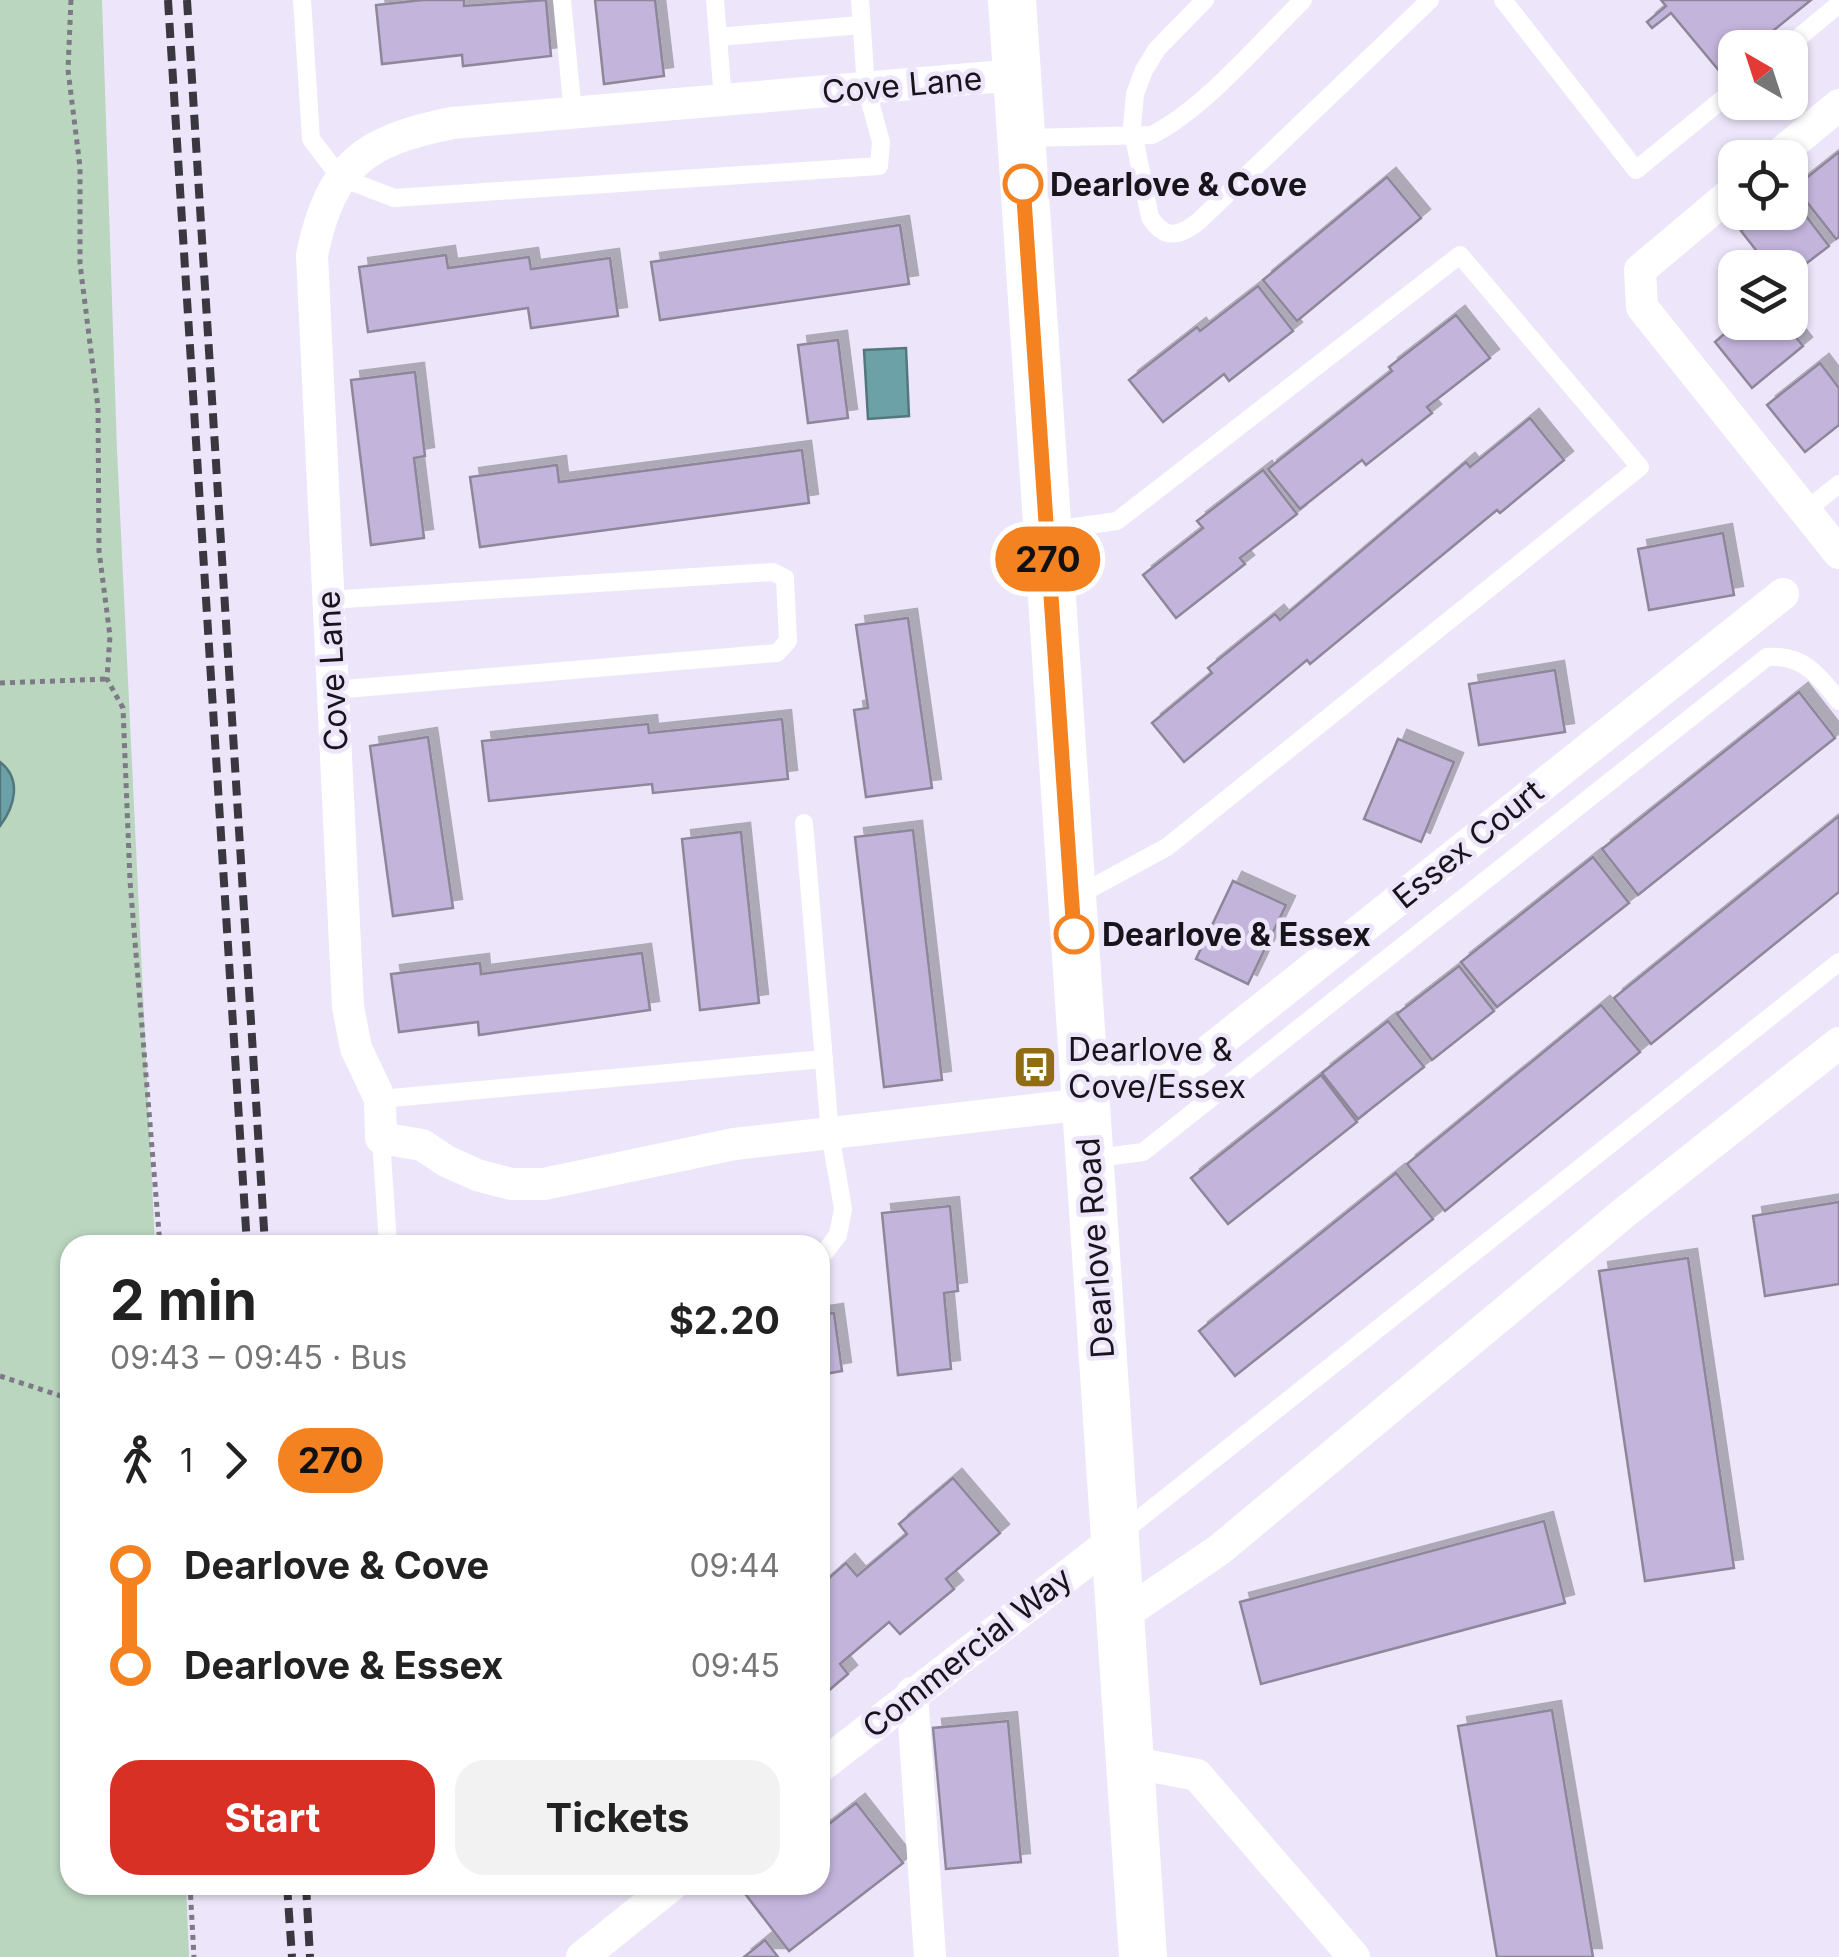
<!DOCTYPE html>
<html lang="en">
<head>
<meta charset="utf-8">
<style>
  :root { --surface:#fff; --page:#f2f2f2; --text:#222; --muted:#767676; --accent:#d93025 }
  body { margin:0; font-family:Inter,sans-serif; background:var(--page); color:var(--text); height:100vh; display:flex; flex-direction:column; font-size:38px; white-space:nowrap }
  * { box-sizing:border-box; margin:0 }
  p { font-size:32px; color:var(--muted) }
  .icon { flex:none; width:55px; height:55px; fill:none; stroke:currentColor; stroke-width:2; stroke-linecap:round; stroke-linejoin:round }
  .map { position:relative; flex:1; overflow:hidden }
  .details { position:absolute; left:60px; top:1235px; width:770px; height:660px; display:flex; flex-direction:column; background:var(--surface); border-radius:30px; box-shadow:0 2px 8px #0004 }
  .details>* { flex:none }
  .badge { padding:0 20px; border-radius:32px; font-size:35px; line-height:65px }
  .needle { width:65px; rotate:321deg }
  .tools { position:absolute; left:1718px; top:30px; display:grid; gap:20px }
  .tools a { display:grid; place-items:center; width:90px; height:90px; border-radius:20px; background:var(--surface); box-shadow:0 2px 8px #0004; font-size:50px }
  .map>.badge { position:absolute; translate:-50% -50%; box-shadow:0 0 0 5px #fff }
  .legs { display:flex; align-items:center; gap:15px; height:110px; padding:0 50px; font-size:32px }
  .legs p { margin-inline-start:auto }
  .head { display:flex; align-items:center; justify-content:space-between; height:170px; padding:0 50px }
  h1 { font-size:55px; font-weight:700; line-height:75px }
  .cta { display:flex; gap:20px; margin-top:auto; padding:20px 50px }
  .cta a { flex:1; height:115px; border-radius:30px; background:var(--accent); color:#fff; font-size:40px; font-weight:700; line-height:115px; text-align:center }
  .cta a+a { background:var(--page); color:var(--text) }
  ul { padding:0 50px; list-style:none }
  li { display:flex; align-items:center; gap:35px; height:100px; font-size:38px }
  li i { display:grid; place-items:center; width:15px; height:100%; margin:0 12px; background:currentColor }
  li i::after { content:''; width:25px; height:25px; margin:-12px; border:8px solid; border-radius:50%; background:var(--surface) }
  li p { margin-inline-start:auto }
  li:first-child i { background:linear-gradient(#0000 50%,currentColor 0) }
  li:last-child i { background:linear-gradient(currentColor 50%,#0000 0) }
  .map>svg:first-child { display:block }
  .green { fill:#bad6bf }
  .water { fill:#6ca2a7; stroke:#52777d; stroke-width:2.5 }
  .building { fill:#c3b4db; stroke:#8e879a; stroke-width:2.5; filter:url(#shadow) }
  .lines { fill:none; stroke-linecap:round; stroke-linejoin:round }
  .path { stroke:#7e7986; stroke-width:5; stroke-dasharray:5 5; stroke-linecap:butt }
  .service { stroke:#fff; stroke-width:18 }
  .minor { stroke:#fff; stroke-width:32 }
  .secondary { stroke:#fff; stroke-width:48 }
  .rail { stroke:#3b3740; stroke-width:8; stroke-dasharray:15 8; stroke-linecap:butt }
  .line-1-casing { stroke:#fff; stroke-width:22 }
  .line-1 { stroke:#f58220; stroke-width:15 }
  .stop-1-dot { fill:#fff; stroke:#f58220; stroke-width:5 }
  .labels { text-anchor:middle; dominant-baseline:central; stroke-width:9; stroke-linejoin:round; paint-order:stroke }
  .street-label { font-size:32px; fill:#17141b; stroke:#ede6fa }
  .stop-label { font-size:32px; font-weight:bold; fill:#17141b; stroke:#ede6fa; text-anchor:start }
  .poi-label { font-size:32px; fill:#17141b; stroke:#ede6fa; text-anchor:start }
</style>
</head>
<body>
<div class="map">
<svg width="1839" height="1957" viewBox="0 0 1839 1957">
  <defs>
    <filter id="shadow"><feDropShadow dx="9" dy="-9" stdDeviation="0" flood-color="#0004"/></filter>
  </defs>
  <rect width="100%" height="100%" fill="#ede6fa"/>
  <!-- green -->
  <path class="green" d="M0,0H102L117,450L155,1245H70V1885H186L189,1957H0Z"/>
  <!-- water -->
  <g class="water">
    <path d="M906,348L909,416L868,419L864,350Z"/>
    <path d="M0,762C22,779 15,806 0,826Z"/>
  </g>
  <!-- building -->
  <g class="building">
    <path d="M423,0H464V6L546,0L551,56L463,66L462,55L382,64L376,5Z"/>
    <path d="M595,0H655L664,76L604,84Z"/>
    <path d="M1661,0H1811L1752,48H1735V62L1721,73L1671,13L1652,28L1647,22L1666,6Z"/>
    <path d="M1839,152V237L1836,239L1795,187Z"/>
    <path d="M1387,177L1421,218L1297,321L1263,280Z"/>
    <path d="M1790,195L1829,246L1790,276V268H1770L1741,231L1764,212H1790Z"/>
    <path d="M900,225L909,284L660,320L651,262Z"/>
    <path d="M446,255L448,268L529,257L531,269L610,258L618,316L531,328L528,308L368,332L359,267Z"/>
    <path d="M1258,286L1293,331L1229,381L1224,374L1163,422L1129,380L1197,327L1200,331Z"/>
    <path d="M1456,315L1490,358L1427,407L1432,413L1366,465L1362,460L1300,509L1268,469L1392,371L1389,367Z"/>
    <path d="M1738,322H1784L1803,346L1752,388L1715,342Z"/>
    <path d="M838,340L848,418L808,423L798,345Z"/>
    <path d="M1820,363L1839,388V425L1805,452L1767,405Z"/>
    <path d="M415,372L425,456L414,458L424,538L371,545L351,380Z"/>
    <path d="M1530,418L1564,460L1500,513L1497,510L1310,664L1307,660L1184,762L1152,723L1212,673L1208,668L1275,614L1280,620L1466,462L1470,467Z"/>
    <path d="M802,450L809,503L480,547L470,477L557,465L559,482Z"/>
    <path d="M1263,470L1297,514L1240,558L1245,564L1176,618L1143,575L1203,528L1197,521Z"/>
    <path d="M1723,533L1734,595L1649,610L1638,549Z"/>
    <path d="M908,618L932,788L866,797L854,710L868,708L856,625Z"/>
    <path d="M1555,670L1565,732L1479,745L1469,684Z"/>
    <path d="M1799,692L1835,738L1638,895L1602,849Z"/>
    <path d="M782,719L788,779L653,793L652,784L489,801L482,741L648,724L649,733Z"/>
    <path d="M428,737L453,908L393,916L370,746Z"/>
    <path d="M1398,739L1454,762L1421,842L1364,819Z"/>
    <path d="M1839,816V892L1651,1044L1614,998Z"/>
    <path d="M913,830L942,1080L884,1087L855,837Z"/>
    <path d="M741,832L759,1003L700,1010L682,839Z"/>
    <path d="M1593,857L1629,903L1497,1007L1461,962Z"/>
    <path d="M1233,881L1286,905L1248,984L1196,959Z"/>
    <path d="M642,953L650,1010L479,1035L478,1022L399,1032L391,974L480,963L481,974Z"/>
    <path d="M1459,966L1494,1011L1432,1060L1397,1014Z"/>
    <path d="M1601,1005L1640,1052L1445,1211L1407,1164Z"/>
    <path d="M1388,1021L1424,1067L1358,1119L1322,1073Z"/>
    <path d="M1321,1075L1357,1122L1228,1224L1191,1178Z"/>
    <path d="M1396,1173L1433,1219L1235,1376L1199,1331Z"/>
    <path d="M1839,1202V1284L1765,1296L1753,1216Z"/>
    <path d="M950,1206L958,1291L944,1293L951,1369L898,1375L882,1213Z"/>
    <path d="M1688,1258L1734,1568L1645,1581L1599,1271Z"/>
    <path d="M834,1313L842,1371L820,1375V1315Z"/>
    <path d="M953,1478L1000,1533L946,1579L954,1589L900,1634L889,1622L840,1664L848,1674L820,1698V1586L846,1563L857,1576L907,1534L899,1524Z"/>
    <path d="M1544,1521L1565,1603L1261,1684L1240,1602Z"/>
    <path d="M1552,1710L1593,1957H1497L1458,1726Z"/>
    <path d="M1008,1721L1021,1862L946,1869L933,1728Z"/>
    <path d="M856,1803L903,1863L789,1951L743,1891L751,1885H820V1831Z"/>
    <path d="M765,1940L778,1957H744Z"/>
  </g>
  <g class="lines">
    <!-- path -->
    <g class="path">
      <path d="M71,0L68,70L80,167V264L98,407L99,551L110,636L107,679L123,708L130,881L160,1245"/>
      <path d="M0,683L107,679"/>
      <path d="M0,1376L70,1399"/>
      <path d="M190,1885L194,1957"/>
    </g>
    <!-- service -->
    <g class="service">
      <path d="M302,0L311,139L340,177L394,198L879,166L881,142L866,87L860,0"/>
      <path d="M562,0L573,113"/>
      <path d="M715,0L723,100"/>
      <path d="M1205,0L1157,49L1144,70L1135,94L1132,127L1150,217C1164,240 1179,237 1199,221L1430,0"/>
      <path d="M1503,0L1636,170L1735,89"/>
      <path d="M718,37L861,25"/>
      <path d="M1786,48L1839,4"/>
      <path d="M1025,138L1152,135C1205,108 1260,42 1303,0"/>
      <path d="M1805,511L1839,484"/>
      <path d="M1047,531L1117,521L1460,255L1640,467L1167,847L1075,897"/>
      <path d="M328,600L773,572L785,578L788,641L777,653L333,690"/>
      <path d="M804,823L830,1133L843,1209L838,1235L825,1252H820"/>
      <path d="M380,1099L824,1059"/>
      <path d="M381,1138L388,1245"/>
      <path d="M1090,1159L1143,1152L1767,657C1802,654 1819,675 1839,701"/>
      <path d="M1119,1535L1839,962"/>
    </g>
    <!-- minor -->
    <g class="minor">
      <path d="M1016,75L452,123C364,141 331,164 312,255L348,1007L356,1048L380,1099L381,1138L422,1145L446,1161L477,1175L511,1184H544L734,1144L1085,1104"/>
      <path d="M1775,158L1839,105"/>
      <path d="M1735,190L1640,270L1642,307L1839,553"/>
      <path d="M1083,1076L1192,1064L1783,594"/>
      <path d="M1120,1617L1219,1550L1625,1212L1839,1043"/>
      <path d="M912,1693L930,1957"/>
      <path d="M1130,1762L1197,1775L1354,1957"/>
      <path d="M820,1767L1115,1539"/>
      <path d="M582,1957L672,1885"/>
    </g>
    <!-- secondary -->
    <path class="secondary" d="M1012,0L1143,1957"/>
    <!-- rail -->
    <g class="rail">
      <path d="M168,0L247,1245"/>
      <path d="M187,0L265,1245"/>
      <path d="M287,1885L292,1957"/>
      <path d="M306,1885L310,1957"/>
    </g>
  </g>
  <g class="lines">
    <!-- line-1 casing -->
    <g class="line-1-casing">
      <path id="line-1" d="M1023,184L1074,934"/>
    </g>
    <!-- line-1 -->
    <use href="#line-1" class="line-1"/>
  </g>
  <!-- icons -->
  <defs>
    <g id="bus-square" transform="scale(2.25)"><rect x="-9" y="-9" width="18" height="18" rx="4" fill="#906d12" stroke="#ede6fa"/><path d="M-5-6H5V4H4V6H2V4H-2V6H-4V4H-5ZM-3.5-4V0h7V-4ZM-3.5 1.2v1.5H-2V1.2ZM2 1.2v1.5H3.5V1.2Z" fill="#fff"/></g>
  </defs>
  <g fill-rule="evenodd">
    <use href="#bus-square" x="1035" y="1067"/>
  </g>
  <!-- markers -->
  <g class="stop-1-dot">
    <circle cx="1023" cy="184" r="18"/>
    <circle cx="1074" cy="934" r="18"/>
  </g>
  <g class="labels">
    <!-- street labels -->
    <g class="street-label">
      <text transform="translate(902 85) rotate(-5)">Cove Lane</text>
      <text transform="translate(332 671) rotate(-93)">Cove Lane</text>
      <text transform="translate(1468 844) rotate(-39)">Essex Court</text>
      <text transform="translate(1095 1248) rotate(-94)">Dearlove Road</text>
      <text transform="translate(967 1652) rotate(-38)">Commercial Way</text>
    </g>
    <!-- stop labels -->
    <g class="stop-label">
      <text x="1050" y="184">Dearlove &amp; Cove</text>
      <text x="1102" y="934">Dearlove &amp; Essex</text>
    </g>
    <!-- poi labels -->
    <g class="poi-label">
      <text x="1068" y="1049">Dearlove &amp;<tspan x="1068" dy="37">Cove/Essex</tspan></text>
    </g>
  </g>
</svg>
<div class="tools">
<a><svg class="needle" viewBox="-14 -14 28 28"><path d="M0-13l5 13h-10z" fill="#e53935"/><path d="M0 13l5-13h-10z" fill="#767676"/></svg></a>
<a><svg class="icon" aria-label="locate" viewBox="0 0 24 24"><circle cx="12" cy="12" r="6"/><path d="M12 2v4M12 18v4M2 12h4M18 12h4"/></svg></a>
<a><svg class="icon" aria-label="layers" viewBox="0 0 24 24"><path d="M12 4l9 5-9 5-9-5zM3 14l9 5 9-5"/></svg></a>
</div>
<b class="badge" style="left:1048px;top:559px;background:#f58220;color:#111">270</b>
<section class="details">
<div class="head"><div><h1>2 min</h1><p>09:43 – 09:45 · Bus</p></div><b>$2.20</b></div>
<div class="legs"><svg class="icon" aria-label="walk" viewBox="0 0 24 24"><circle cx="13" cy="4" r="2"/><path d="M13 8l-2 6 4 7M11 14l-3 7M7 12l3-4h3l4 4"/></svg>1<svg class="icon" aria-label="forward" viewBox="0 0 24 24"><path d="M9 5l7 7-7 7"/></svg><b class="badge" style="background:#f58220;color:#111">270</b></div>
<ul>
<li><i style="color:#f58220"></i><b>Dearlove &amp; Cove</b><p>09:44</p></li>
<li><i style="color:#f58220"></i><b>Dearlove &amp; Essex</b><p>09:45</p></li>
</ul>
<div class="cta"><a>Start</a><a>Tickets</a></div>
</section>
</div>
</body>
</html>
